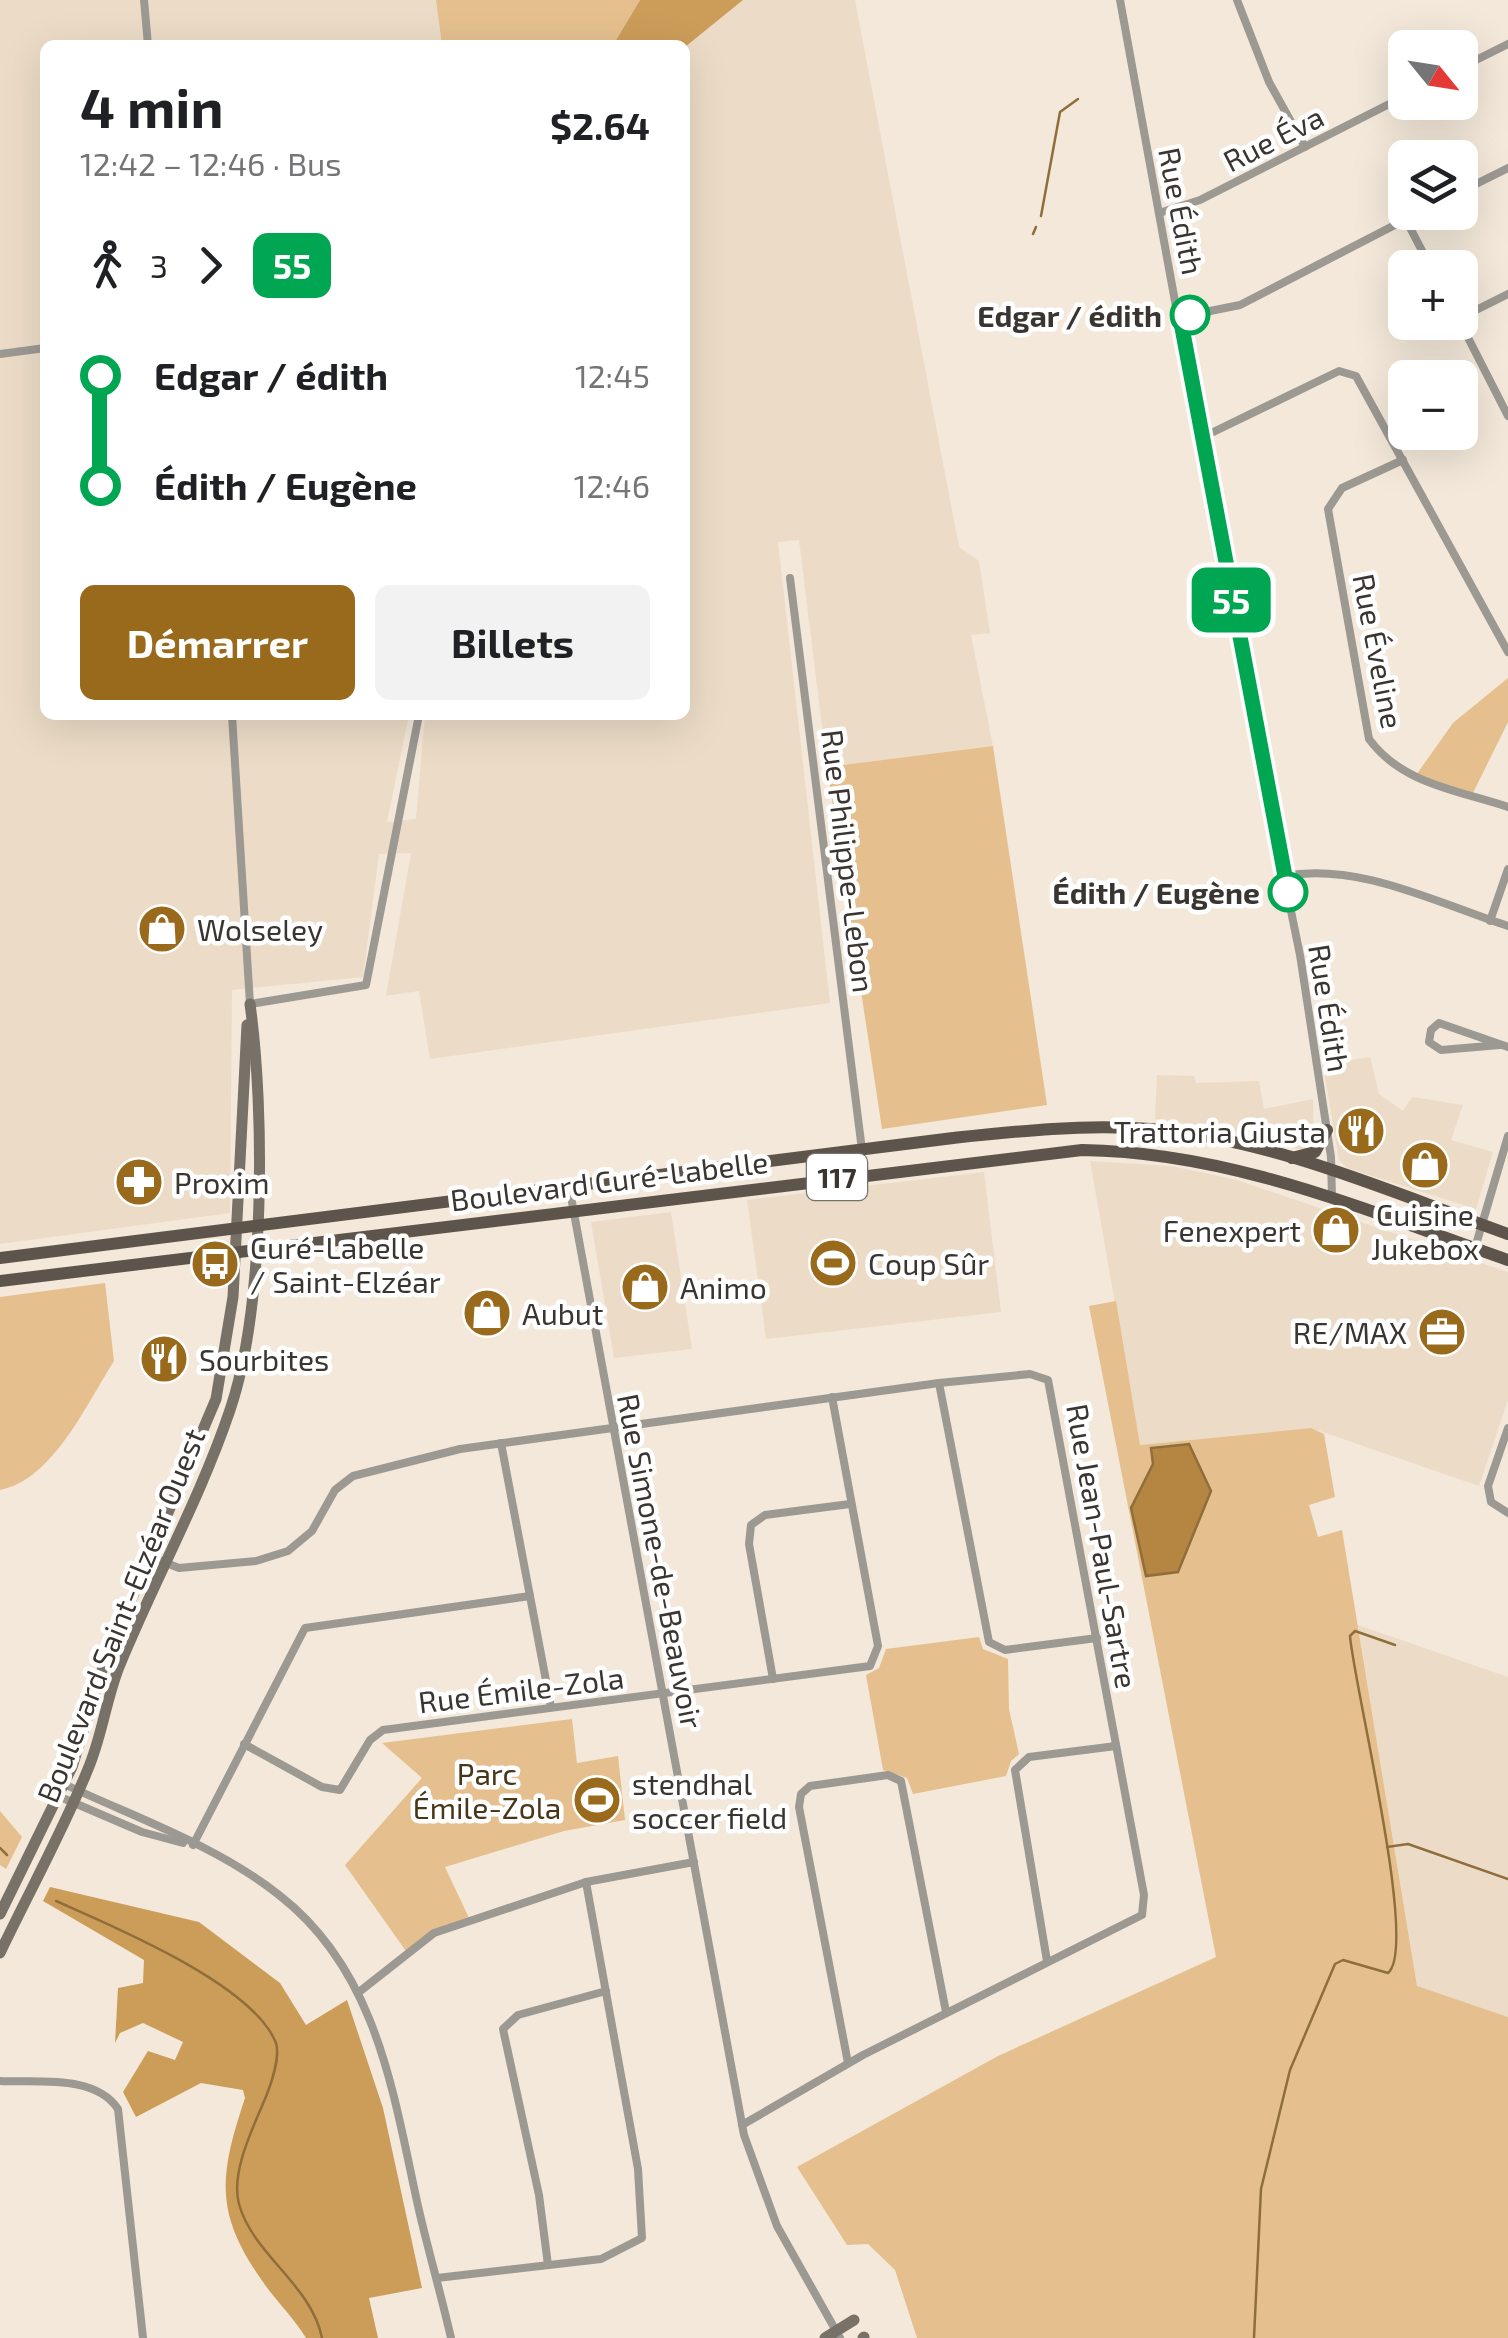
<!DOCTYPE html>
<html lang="fr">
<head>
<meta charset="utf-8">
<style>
  :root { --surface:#fff; --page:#f2f2f2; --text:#202124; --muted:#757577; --accent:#996a1b }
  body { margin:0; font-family:"Exo 2",sans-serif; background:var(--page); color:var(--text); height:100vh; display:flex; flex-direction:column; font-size:38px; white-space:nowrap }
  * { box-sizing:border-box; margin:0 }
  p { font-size:32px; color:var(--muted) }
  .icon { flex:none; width:55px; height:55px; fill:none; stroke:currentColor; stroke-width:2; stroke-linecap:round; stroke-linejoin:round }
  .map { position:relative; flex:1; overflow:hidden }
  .details { position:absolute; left:40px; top:40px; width:650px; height:680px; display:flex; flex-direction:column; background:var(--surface); border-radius:15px; box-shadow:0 10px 40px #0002 }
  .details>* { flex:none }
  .badge { padding:0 20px; border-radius:15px; font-size:35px; line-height:65px }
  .needle { width:65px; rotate:120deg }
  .fabs { position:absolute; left:1388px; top:30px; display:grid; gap:20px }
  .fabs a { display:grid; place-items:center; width:90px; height:90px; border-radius:15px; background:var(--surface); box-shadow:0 10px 40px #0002; font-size:50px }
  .map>.badge { position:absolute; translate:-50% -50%; box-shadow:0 0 0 5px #fff }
  .legs { display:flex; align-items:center; gap:15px; height:110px; padding:0 40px; font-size:32px }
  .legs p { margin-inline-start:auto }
  .head { display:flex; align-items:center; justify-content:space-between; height:170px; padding:0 40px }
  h1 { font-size:55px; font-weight:700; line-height:75px }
  .primary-button { display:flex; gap:20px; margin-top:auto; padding:20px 40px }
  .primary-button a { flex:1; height:115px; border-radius:15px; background:var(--accent); color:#fff; font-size:40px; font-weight:700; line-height:115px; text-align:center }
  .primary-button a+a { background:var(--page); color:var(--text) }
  ul { padding:0 40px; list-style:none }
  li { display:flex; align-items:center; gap:35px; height:110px; font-size:38px }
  li i { display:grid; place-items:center; width:15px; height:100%; margin:0 12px; background:currentColor }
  li i::after { content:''; width:25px; height:25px; margin:-12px; border:8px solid; border-radius:50%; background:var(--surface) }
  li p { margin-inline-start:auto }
  li:first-child i { background:linear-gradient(#0000 50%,currentColor 0) }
  li:last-child i { background:linear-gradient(currentColor 50%,#0000 0) }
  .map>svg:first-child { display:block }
  .built { fill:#ecdcc7 }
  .green { fill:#e5c08e; fill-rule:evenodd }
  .forest { fill:#cc9d59 }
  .water { fill:#b48641; stroke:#8f6e3c; stroke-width:2.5 }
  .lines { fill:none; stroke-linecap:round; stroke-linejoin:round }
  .stream { stroke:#8f6e3c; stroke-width:2.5 }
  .street { stroke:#9c9892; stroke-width:8 }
  .secondary { stroke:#777168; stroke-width:11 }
  .primary { stroke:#5d554b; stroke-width:12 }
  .line-1-casing { stroke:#fff; stroke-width:22 }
  .line-1 { stroke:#00a651; stroke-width:15 }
  .stop-1-dot { fill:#fff; stroke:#00a651; stroke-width:5 }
  .labels { text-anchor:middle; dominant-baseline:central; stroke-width:9; stroke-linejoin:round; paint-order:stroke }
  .shield { fill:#fff; stroke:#75726e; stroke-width:2.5 }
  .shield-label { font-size:28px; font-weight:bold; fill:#3a3530 }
  .street-label { font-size:30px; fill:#3a3530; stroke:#fff }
  .stop-label { font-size:30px; font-weight:bold; fill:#3a3530; stroke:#fff; text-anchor:end }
  .poi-label { font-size:30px; fill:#3a3530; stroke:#fff; text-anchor:start }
  .park-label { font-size:30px; fill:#493517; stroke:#fff }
</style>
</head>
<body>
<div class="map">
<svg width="1508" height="2338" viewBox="0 0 1508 2338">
  <rect width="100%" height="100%" fill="#f3e8d9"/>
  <!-- built -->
  <g class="built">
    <path d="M0,0H436L442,45H45V715H409L387,822L416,819L425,715H685V47L743,0H855L959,547L979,561L990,633L971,635L993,746L827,767L799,540L778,542L830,1003L430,1059L419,991L386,996L411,853L379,854L363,977L232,990L230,1213L0,1244Z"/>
    <path d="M1370,1057L1379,1094L1403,1111L1412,1097L1463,1105L1451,1140L1493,1152L1476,1209L1347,1168L1339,1160L1323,1064Z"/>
    <path d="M1157,1075L1194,1076L1196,1083L1259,1081L1264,1109L1313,1099L1314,1145L1305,1151L1251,1134L1155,1119Z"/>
    <path d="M1090,1161L1171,1166L1234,1179L1508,1272V1400L1479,1486L1311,1428L1140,1445Z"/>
    <path d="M984,1172L1001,1312L766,1339L747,1200Z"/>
    <path d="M671,1212L692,1349L614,1358L591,1222Z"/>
    <path d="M1358,1625L1508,1677V2017L1417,1987Z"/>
  </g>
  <!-- green -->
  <g class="green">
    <path d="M436,0H640L613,45H442Z"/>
    <path d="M1508,678V722L1472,795L1414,778L1453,723Z"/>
    <path d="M993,746L1047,1105L882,1129L827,767Z"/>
    <path d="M105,1283L114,1361C87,1403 53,1480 0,1490V1297Z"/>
    <path d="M1116,1301L1140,1445L1311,1428L1324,1434L1335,1497L1309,1505L1318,1537L1342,1530L1417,1986L1508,2017V2338H917L895,2270L868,2244L847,2245L797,2167L998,2056L1216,1957L1089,1306ZM1153,1464L1211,1491L1179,1572L1131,1509Z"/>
    <path d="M979,1637L983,1649L1008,1659L1009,1709L1019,1754L1011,1761L1006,1776L913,1794L907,1778L883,1770L866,1675L879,1668L886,1649Z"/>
    <path d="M572,1719L577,1763L618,1756L625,1820L564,1831L445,1867L470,1920L434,1933L408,1954L345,1865L422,1778L382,1743Z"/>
    <path d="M0,1811L22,1837L6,1869L0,1865Z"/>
  </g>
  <!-- forest -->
  <g class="forest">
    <path d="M640,0H743L685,47L613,45Z"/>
    <path d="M50,1887L199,1922L280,1983L306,2025L347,2000L383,2108L422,2288L369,2298L378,2338H306C294,2318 276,2301 263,2282C214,2213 219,2176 245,2098L243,2090L201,2083L136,2117L123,2092L148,2051L175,2060L183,2042L143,2023L120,2033L115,2043L118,1988L143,1983L144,1960L43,1901Z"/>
  </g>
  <!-- water -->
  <path class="water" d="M1189,1444L1211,1491L1178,1572L1146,1576L1131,1508L1153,1464L1151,1448Z"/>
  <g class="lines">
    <!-- stream -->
    <g class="stream">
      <path d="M1041,216L1060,112L1078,99"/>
      <path d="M1033,234L1036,227"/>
      <path d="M1387,1847L1408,1844L1508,1879"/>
      <path d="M0,1848L7,1855"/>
      <path d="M56,1901C112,1926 253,1984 276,2043C280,2056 272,2081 267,2094C255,2124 230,2171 239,2204C253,2255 311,2284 322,2338"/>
      <path d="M1254,2338L1261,2189L1290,2070L1335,1964L1343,1960L1388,1973C1419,1948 1354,1687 1350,1636L1355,1631L1395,1645"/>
    </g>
    <!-- street -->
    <g class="street">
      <path d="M144,0L148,45"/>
      <path d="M1120,0L1247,696L1300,955L1331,1157L1332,1198"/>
      <path d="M1237,0L1269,82L1305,147"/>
      <path d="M1460,68L1508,44"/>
      <path d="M1460,192L1508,168"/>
      <path d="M1159,213L1200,200L1405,96"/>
      <path d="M1406,220L1431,268"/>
      <path d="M1180,317L1240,305L1420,212"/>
      <path d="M1460,318L1508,294"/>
      <path d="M1460,322L1508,416"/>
      <path d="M0,354L45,348"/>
      <path d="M1203,437L1339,371L1356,376L1508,652"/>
      <path d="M1403,460L1342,488L1328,509L1369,739C1402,784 1457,790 1508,807"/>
      <path d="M790,578L862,1150"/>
      <path d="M232,715L250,1004L366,985L419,715"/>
      <path d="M1284,876C1359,862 1437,903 1508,926"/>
      <path d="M1490,921L1508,869"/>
      <path d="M1500,1045L1441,1050L1429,1042L1431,1030L1439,1023L1508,1047"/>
      <path d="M569,1186L744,2135L777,2226L840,2338"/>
      <path d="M1475,1248L1508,1136"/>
      <path d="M939,1383L989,1642L1005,1650L1097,1638"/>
      <path d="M1508,1428L1488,1486L1491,1502L1508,1513"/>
      <path d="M501,1443L551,1707"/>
      <path d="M149,1556L179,1568L256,1561L288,1551L312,1531L335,1490L353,1476L460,1449L939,1383L1030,1374L1048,1380L1144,1895L1142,1915L863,2055L742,2125"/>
      <path d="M773,1679L749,1544L751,1525L765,1515L850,1504"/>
      <path d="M244,1744L322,1787L340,1790L370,1740L383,1730L870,1666L878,1646L832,1397"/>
      <path d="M64,1784C136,1818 216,1845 279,1895C377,1971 393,2092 418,2206C428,2250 441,2294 451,2338"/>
      <path d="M58,1796L142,1832L183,1843"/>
      <path d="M193,1845L305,1628L530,1596"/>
      <path d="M1047,1961L1015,1770L1029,1757L1116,1746"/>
      <path d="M359,1992L434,1933L586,1882L694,1862"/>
      <path d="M848,2063L799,1807L801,1794L810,1786L888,1775L901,1781L946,2012"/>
      <path d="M0,2081C37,2083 95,2074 118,2109L143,2338"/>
      <path d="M548,2265L539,2195L503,2029L518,2015L606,1991"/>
      <path d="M437,2278L601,2259L642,2238L638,2169L586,1882"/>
    </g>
    <!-- secondary -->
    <g class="secondary">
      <path d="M0,1914L72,1767L104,1664L216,1399L233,1297L247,1025"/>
      <path d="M0,1953C29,1892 63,1831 88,1769C102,1736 106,1700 119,1667C154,1581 200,1499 230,1410C265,1307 265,1113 250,1004"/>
      <path d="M825,2338L854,2320"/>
      <path d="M863,2338L864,2337"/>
    </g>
    <!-- primary -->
    <g class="primary">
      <path d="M1292,1158L1315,1152L1327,1130"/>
      <path d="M0,1258L953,1138C1019,1131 1084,1124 1150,1129C1273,1139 1393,1193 1508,1234"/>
      <path d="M0,1281L1082,1150C1233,1152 1367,1211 1508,1260"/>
    </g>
  </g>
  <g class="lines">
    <!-- line-1 casing -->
    <g class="line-1-casing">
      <path id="line-1" d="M1190,315L1180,317L1288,892"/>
    </g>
    <!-- line-1 -->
    <use href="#line-1" class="line-1"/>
  </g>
  <!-- icons -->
  <defs>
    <g id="shop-disc" transform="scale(2.5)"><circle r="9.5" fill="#996a1b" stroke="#fff"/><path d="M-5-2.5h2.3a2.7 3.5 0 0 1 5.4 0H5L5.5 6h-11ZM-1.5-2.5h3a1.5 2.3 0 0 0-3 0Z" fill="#fff"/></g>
    <g id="restaurant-disc" transform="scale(2.5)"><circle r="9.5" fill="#996a1b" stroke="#fff"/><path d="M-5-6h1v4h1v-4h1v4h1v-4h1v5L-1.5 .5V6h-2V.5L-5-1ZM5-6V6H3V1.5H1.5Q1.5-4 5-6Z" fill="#fff"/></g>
    <g id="pharmacy-disc" transform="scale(2.5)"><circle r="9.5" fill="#996a1b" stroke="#fff"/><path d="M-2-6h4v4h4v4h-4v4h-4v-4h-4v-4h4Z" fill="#fff"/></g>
    <g id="stadium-disc" transform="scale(2.5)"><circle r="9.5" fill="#996a1b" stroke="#fff"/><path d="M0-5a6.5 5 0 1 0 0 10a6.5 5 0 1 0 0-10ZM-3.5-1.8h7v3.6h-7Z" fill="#fff"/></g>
    <g id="bus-disc" transform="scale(2.5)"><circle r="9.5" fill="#996a1b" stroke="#fff"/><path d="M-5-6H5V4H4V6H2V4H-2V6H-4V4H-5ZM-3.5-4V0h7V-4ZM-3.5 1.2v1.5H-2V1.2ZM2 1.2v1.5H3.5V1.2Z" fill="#fff"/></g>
    <g id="office-disc" transform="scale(2.5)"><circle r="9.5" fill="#996a1b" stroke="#fff"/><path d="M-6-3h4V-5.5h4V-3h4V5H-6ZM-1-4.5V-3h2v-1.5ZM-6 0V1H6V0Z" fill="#fff"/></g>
  </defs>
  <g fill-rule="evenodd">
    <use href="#shop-disc" x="162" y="929"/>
    <use href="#restaurant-disc" x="1361" y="1131"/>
    <use href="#shop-disc" x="1425" y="1165"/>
    <use href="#pharmacy-disc" x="139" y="1182"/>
    <use href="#shop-disc" x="1336" y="1230"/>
    <use href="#stadium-disc" x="833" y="1263"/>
    <use href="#bus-disc" x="215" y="1264"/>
    <use href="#shop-disc" x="645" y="1287"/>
    <use href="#shop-disc" x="487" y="1313"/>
    <use href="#office-disc" x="1442" y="1332"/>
    <use href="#restaurant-disc" x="164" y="1359"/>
    <use href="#stadium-disc" x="597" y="1800"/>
  </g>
  <!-- markers -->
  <g class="stop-1-dot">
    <circle cx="1190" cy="315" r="18"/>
    <circle cx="1288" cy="892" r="18"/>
  </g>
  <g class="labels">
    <!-- shield labels -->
    <rect class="shield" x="807" y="1154" width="60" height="46" rx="8"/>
    <g class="shield-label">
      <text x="837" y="1177">117</text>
    </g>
    <!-- street labels -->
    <g class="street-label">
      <text transform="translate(1273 138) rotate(-27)">Rue Éva</text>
      <text transform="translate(1182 211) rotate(79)">Rue Édith</text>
      <text transform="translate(1379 651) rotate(79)">Rue Éveline</text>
      <text transform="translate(849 861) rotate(83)">Rue Philippe-Lebon</text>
      <text transform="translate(1330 1008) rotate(81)">Rue Édith</text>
      <text transform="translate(609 1180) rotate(-7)">Boulevard Curé-Labelle</text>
      <text transform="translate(1103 1546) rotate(80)">Rue Jean-Paul-Sartre</text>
      <text transform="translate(661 1561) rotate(79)">Rue Simone-de-Beauvoir</text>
      <text transform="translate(120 1615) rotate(-68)">Boulevard Saint-Elzéar Ouest</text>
      <text transform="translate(521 1689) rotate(-7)">Rue Émile-Zola</text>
    </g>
    <!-- stop labels -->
    <g class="stop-label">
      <text x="1162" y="315">Edgar / édith</text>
      <text x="1260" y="892">Édith / Eugène</text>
    </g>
    <!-- poi labels -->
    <g class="poi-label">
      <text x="197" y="929">Wolseley</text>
      <text x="1326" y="1131" text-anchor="end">Trattoria Giusta</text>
      <text x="174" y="1182">Proxim</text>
      <text x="1425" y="1214" text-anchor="middle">Cuisine<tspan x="1425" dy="34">Jukebox</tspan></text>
      <text x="1301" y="1230" text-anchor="end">Fenexpert</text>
      <text x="250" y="1247">Curé-Labelle<tspan x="250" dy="34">/ Saint-Elzéar</tspan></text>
      <text x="868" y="1263">Coup Sûr</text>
      <text x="680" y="1287">Animo</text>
      <text x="522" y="1313">Aubut</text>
      <text x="1407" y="1332" text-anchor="end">RE/MAX</text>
      <text x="199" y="1359">Sourbites</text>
      <text x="632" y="1783">stendhal<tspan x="632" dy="34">soccer field</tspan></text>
    </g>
    <!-- park labels -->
    <g class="park-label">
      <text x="487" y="1773">Parc<tspan x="487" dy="34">Émile-Zola</tspan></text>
    </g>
  </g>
</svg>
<div class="fabs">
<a><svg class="needle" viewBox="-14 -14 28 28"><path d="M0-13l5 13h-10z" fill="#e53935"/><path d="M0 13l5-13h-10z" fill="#757577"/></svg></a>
<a><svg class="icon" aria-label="layers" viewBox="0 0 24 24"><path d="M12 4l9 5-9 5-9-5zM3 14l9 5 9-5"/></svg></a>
<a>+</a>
<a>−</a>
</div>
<b class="badge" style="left:1231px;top:600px;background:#00a651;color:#fff">55</b>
<section class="details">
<div class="head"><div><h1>4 min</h1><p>12:42 – 12:46 · Bus</p></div><b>$2.64</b></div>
<div class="legs"><svg class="icon" aria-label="walk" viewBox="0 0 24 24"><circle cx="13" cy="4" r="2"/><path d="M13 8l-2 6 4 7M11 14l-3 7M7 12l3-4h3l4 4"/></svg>3<svg class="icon" aria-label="forward" viewBox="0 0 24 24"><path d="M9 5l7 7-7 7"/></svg><b class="badge" style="background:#00a651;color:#fff">55</b></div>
<ul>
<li><i style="color:#00a651"></i><b>Edgar / édith</b><p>12:45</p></li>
<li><i style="color:#00a651"></i><b>Édith / Eugène</b><p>12:46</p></li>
</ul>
<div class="primary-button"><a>Démarrer</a><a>Billets</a></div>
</section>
</div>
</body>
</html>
